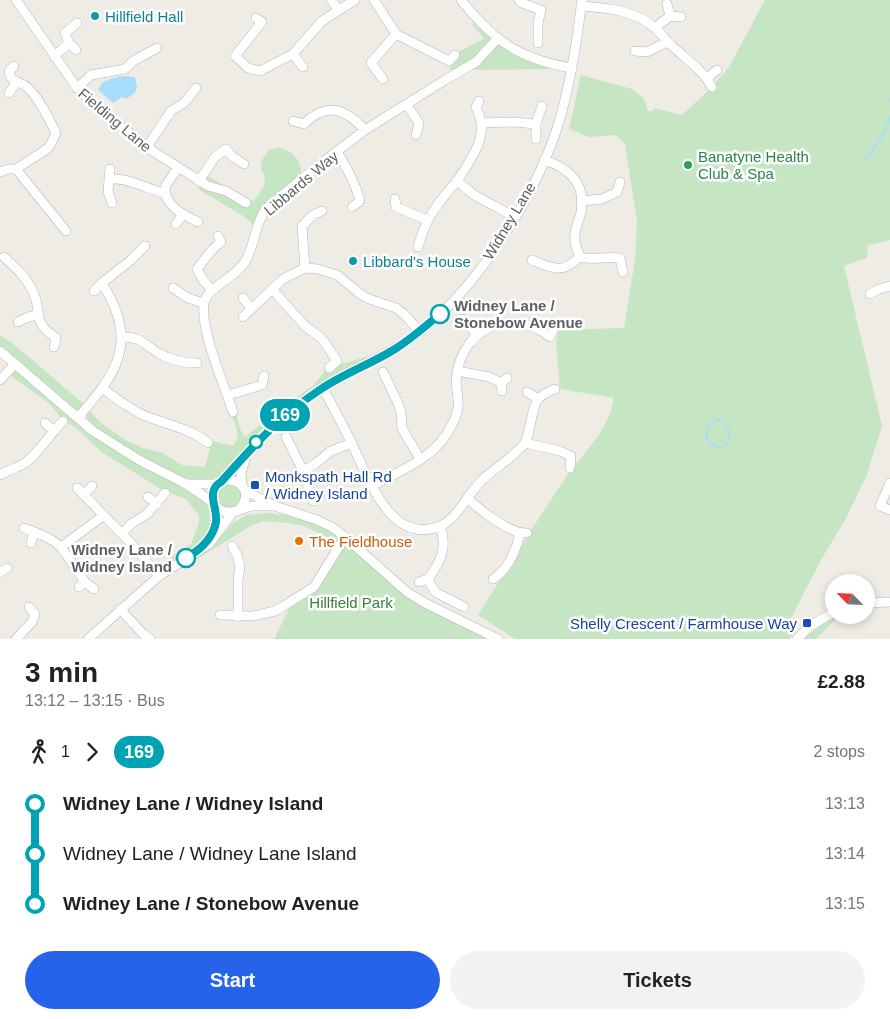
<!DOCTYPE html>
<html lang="en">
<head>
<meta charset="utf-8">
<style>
  :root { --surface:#fff; --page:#f2f2f2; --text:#222; --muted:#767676; --accent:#2563eb }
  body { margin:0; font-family:Helvetica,sans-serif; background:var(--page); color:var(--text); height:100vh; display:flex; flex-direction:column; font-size:19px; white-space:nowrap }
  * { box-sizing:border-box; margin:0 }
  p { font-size:16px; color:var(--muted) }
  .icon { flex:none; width:28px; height:28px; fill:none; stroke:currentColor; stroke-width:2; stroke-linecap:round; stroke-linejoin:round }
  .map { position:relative; height:639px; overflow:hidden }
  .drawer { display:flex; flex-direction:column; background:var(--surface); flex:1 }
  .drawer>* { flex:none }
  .badge { padding:0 10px; border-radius:16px; font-size:18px; line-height:32px }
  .needle { width:32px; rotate:294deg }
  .controls { position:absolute; left:825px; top:574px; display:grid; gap:10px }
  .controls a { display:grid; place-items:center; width:50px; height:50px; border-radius:50%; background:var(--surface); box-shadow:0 2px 8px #0003; font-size:25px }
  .map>.badge { position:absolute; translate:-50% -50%; box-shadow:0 0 0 2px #fff }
  .legs { display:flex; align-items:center; gap:8px; height:55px; padding:0 25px; font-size:16px }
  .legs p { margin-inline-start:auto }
  .head { display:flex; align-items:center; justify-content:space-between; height:85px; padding:0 25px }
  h1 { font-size:28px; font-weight:600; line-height:38px }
  .button { display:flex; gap:10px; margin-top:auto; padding:10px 25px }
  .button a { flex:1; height:58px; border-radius:30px; background:var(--accent); color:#fff; font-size:20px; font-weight:600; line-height:58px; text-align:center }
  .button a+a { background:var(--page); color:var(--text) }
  ul { padding:0 25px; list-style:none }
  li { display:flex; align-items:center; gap:18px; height:50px; font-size:19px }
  li i { display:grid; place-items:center; width:8px; height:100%; margin:0 6px; background:currentColor }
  li i::after { content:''; width:12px; height:12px; margin:-6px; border:4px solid; border-radius:50%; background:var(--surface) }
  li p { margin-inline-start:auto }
  li:first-child i { background:linear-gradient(#0000 50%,currentColor 0) }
  li:last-child i { background:linear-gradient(currentColor 50%,#0000 0) }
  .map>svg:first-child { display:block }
  .green { fill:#c6e5c3 }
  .water { fill:#a8defc }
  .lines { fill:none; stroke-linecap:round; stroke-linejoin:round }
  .stream { stroke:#a8defc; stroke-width:2 }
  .minor-casing { stroke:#b3b6b9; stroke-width:10 }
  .minor { stroke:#fff; stroke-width:9 }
  .line-1-casing { stroke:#fff; stroke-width:11 }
  .line-1 { stroke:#00a3b4; stroke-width:8 }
  .culture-dot { fill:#0f9aa8; stroke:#fff; stroke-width:2 }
  .leisure-dot { fill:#2e9e5b; stroke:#fff; stroke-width:2 }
  .stop-1-dot { fill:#fff; stroke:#00a3b4; stroke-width:2.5 }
  .transit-dot { fill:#1a4fb4; stroke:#fff; stroke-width:2 }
  .food-dot { fill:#e8710a; stroke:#fff; stroke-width:2 }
  .labels { text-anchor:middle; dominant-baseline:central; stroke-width:5; stroke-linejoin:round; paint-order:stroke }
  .culture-label { font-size:15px; fill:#0d838f; stroke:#fff; text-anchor:start }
  .street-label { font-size:15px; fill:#5d6165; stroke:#fff }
  .leisure-label { font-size:15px; fill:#27864d; stroke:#fff; text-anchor:start }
  .stop-label { font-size:15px; font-weight:bold; fill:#5d6165; stroke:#fff; text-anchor:start }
  .transit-label { font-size:15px; fill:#164399; stroke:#fff; text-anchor:start }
  .food-label { font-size:15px; fill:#c56008; stroke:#fff; text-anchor:start }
  .park-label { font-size:15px; fill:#3a8138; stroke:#fff }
</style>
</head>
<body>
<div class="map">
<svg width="890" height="639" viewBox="0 0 890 639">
  <rect width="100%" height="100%" fill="#efece5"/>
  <!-- green -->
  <g class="green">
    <path d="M765,0H890V240L868,245L867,258L844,266L882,426L866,477L845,520L822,558L788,624L796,630L789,639H515L478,615C508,568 537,519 569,473C587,449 609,429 614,398L560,389L556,344L559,330L624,328L635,260L637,221L625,144L616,135L589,137L569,129L581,75L632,89L644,99L648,111H653L655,108L682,115L712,87L729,67Z"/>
    <path d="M471,23L474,24L498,45L516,56L550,69L449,70L458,52L484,39Z"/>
    <path d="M277,148C292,148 306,164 299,178L254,225L243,216L198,189L208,176L241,196L254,201L264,186L265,176L261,169L262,160L269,150Z"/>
    <path d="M0,335C30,355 56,382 84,404L80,410H75L0,346Z"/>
    <path d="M383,352L321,386L222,475C214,479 206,482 196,481C179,480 97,436 88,421C86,417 87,414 89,410L100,422L127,441L143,448L163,453L182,465L205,467L212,441L233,446C242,435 235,425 231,414L236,413L240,429L245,437L289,402L313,386L327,368Z"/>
    <path d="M19,370L73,417L207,504C217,529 200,546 180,558C173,562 167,568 159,566L191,544L199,522V516L196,512L186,499L164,491L100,451L75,427L63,421L50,404L10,375L12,372Z"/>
    <circle cx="230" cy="496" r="12"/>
    <path d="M268,513C284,514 339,522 338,543L304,526L288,523L264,521L251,526L192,562L213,545L233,523L246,515Z"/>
    <path d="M345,547L354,548L382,574L493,639H274L290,607L315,590L342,549Z"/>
    <path d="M837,615H847L834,621L816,639H803L832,617Z"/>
  </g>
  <!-- water -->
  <path class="water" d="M122,76L135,77L137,87L135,93L126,99L122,97L113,103L98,90C102,79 112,79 122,76Z"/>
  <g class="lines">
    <!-- stream -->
    <g class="stream">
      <path d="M888,101L890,100"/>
      <path d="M866,160C876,146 886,133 890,116"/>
      <path d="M716,420H721C730,426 730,433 728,443L721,448L709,443L706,436L709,426Z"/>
    </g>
    <!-- minor casing -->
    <g class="minor-casing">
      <g id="minor">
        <path d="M16,0L77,88L109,117L154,152L208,186L226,191L246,203"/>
        <path d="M331,0L338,9"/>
        <path d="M374,0L396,34L371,63L383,79"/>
        <path d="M461,0C494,41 519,59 572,68"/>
        <path d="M519,0L522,3L541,10L538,23V43"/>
        <path d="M581,6C608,8 634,10 655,28C661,33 665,40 671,45C686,59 702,69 712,87"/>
        <path d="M670,16L681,17"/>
        <path d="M256,18L262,22L235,56L248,68L260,71L293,54L322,21L355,0"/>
        <path d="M655,28L670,16L667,4"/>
        <path d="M396,34L449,61L455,55"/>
        <path d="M76,50L69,43L65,33L77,23"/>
        <path d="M635,51L647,52L667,42"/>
        <path d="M293,54L303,67"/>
        <path d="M54,56L69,43"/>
        <path d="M707,78L717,70"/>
        <path d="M77,88L91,75L125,69L133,61L157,48"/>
        <path d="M9,93L16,83"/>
        <path d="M479,101L476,107C478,112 480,117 481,122C485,142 467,165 457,181L474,195L515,217"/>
        <path d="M407,105L419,123L416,135"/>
        <path d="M293,121L304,124C327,101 346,109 365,130"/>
        <path d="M482,123L513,122L536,124L542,106"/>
        <path d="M536,139V124"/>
        <path d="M147,147L171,111L184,103L196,88"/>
        <path d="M337,152C347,168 355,182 360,201L352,207"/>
        <path d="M544,160C569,168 586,183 581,212C576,232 570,235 580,257C593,261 607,256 620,258L623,272"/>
        <path d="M16,169L66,231"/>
        <path d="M0,172L9,169H16L47,149L52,142L56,133C49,119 39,98 28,88C20,80 11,84 9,71L14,66"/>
        <path d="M109,180L110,169"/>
        <path d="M199,181L215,157L226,149L233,157L244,164"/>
        <path d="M165,193C170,209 184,215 198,222"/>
        <path d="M395,199L396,207L427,220"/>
        <path d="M581,201L602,199L617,192L620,182"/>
        <path d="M112,203L108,192L109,180C121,175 150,190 165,193L166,185L178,168"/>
        <path d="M176,224L183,214"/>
        <path d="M418,247C426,217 437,204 457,181"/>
        <path d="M4,257C16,268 28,279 34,294C43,317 31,320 56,338L54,347"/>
        <path d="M532,260C553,269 562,274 580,257"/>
        <path d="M305,268L302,226L313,215L322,211"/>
        <path d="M173,288L188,298L203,303"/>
        <path d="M272,289L305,326L320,337L325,343L337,361L329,368"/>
        <path d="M212,290L203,280L197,269L212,250L221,242L218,236"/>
        <path d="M94,291L102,283"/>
        <path d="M870,294L879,289L890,286"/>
        <path d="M243,298L251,308"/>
        <path d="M243,317L283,279L305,268L318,269L337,275L363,296L372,300L396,308L405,315L420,332"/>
        <path d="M462,319L477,334"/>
        <path d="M18,322L28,317L38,315"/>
        <path d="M122,337C140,336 144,344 158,353C170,360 183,363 197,363"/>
        <path d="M0,351L93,431L139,460L186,484L214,503"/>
        <path d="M458,371L489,377L501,383"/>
        <path d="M383,372L397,401L401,412L402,428L420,459"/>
        <path d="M0,380L13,366L17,365"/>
        <path d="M102,388C117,399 132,411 148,417C169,425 191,429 208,443"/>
        <path d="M323,388C332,406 342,423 351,442C367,474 390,547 440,526C457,519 468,494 481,481C494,468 512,459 524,444C527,440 528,435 529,430C535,408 531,397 555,389"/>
        <path d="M502,391L501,383L507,378"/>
        <path d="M527,392L537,398"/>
        <path d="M228,395L262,385L264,376"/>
        <path d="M233,412C226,389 193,315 207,296C218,282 237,276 246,260C255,244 255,225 265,210L315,168L365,130L445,80L476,62L497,39"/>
        <path d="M80,418L81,414C108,382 132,355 116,311C113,301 107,292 102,283L131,260L145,246"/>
        <path d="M54,431L63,421"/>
        <path d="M286,437L303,471L315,464L331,451L352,443"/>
        <path d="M525,443L560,451L571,456L570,468"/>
        <path d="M303,471L313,501"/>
        <path d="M0,475C8,470 17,468 25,463C36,455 45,442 54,431L45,423"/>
        <path d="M221,482C253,447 283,412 323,387C355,368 389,355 418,333C478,288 537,194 559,122C571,82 577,41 582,0"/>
        <path d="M890,483L880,506L890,510"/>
        <path d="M186,484H216"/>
        <path d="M242,486L241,473L246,456"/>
        <path d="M372,486C397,472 430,460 446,435C452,426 457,417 458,407C459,398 456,389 456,380C458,353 474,330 500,324C518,319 536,326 550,337L553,331"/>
        <path d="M77,488L128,540L159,576"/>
        <path d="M246,491L275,506L317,520L332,527L345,537L407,592L425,603L498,639"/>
        <path d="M84,494L92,486"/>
        <path d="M148,497L157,504"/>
        <path d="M467,498C480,510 510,534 527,533"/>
        <path d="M239,510C256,491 237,472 216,484C210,497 213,512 230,512C238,512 245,507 253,506C259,506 266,506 272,506"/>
        <path d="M24,528C38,533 50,537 61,547"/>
        <path d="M122,534L131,524L147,514L165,493"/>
        <path d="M208,539C216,528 216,519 216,506"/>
        <path d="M31,543L34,532"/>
        <path d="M232,546L237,555L240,566L238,580V617"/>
        <path d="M0,572L7,568"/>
        <path d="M428,579L435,592L464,607"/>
        <path d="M493,579C509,569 516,551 520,533"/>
        <path d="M85,582L94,589"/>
        <path d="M419,582L428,579C441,561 448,548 440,526"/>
        <path d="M79,587L85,582L61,547L103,516"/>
        <path d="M866,603L890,602"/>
        <path d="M120,609L143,634L150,639"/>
        <path d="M220,615L253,616L275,611L282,607L314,587L345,537"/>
        <path d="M16,639L32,622L35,614L29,607"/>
        <path d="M88,639L159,576L209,544L233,512"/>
        <path d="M797,639L810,626L834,612"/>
      </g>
    </g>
    <!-- minor -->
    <use href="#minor" class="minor"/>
  </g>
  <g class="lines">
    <!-- line-1 casing -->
    <g class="line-1-casing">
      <path id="line-1" d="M186,558C200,550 213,538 216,522C218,508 205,491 221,482C254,445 280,416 321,389C345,373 371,364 395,349C411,339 426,326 440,314"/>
    </g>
    <!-- line-1 -->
    <use href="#line-1" class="line-1"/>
  </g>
  <!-- markers -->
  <g class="culture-dot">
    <circle cx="95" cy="16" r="5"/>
    <circle cx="353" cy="261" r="5"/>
  </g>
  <circle class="leisure-dot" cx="688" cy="165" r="5"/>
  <g class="stop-1-dot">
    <circle cx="440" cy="314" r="9"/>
    <circle cx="256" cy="442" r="6"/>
    <circle cx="186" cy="558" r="9"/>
  </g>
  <g class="transit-dot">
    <rect x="250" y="480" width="10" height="10" rx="2.5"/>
    <rect x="802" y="618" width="10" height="10" rx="2.5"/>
  </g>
  <circle class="food-dot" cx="299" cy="541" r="5"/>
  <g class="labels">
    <!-- culture labels -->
    <g class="culture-label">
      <text x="105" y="16">Hillfield Hall</text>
      <text x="363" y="261">Libbard's House</text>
    </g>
    <!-- street labels -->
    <g class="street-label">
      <text transform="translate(115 120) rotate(40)">Fielding Lane</text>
      <text transform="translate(301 183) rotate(-40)">Libbards Way</text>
      <text transform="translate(509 221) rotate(-59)">Widney Lane</text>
    </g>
    <!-- leisure labels -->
    <g class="leisure-label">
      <text x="698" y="156">Banatyne Health<tspan x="698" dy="17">Club &amp; Spa</tspan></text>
    </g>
    <!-- stop labels -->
    <g class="stop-label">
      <text x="454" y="305">Widney Lane /<tspan x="454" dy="17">Stonebow Avenue</tspan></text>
      <text x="172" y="549" text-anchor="end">Widney Lane /<tspan x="172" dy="17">Widney Island</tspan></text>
    </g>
    <!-- transit labels -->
    <g class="transit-label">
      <text x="265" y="476">Monkspath Hall Rd<tspan x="265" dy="17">/ Widney Island</tspan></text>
      <text x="797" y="623" text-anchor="end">Shelly Crescent / Farmhouse Way</text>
    </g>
    <!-- food labels -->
    <g class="food-label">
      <text x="309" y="541">The Fieldhouse</text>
    </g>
    <!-- park labels -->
    <g class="park-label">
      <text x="351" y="602">Hillfield Park</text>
    </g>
  </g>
</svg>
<div class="controls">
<a><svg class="needle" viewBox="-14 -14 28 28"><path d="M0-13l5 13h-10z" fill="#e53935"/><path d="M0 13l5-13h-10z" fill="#767676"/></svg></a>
</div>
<b class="badge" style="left:285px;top:415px;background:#00a3b4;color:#fff">169</b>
</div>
<section class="drawer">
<div class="head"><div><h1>3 min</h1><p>13:12 – 13:15 · Bus</p></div><b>£2.88</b></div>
<div class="legs"><svg class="icon" aria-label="walk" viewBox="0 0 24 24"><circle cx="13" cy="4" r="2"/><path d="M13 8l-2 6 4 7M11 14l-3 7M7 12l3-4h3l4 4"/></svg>1<svg class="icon" aria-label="forward" viewBox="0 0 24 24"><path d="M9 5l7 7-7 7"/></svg><b class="badge" style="background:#00a3b4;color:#fff">169</b><p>2 stops</p></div>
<ul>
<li><i style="color:#00a3b4"></i><b>Widney Lane / Widney Island</b><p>13:13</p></li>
<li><i style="color:#00a3b4"></i><span>Widney Lane / Widney Lane Island</span><p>13:14</p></li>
<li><i style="color:#00a3b4"></i><b>Widney Lane / Stonebow Avenue</b><p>13:15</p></li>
</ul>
<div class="button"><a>Start</a><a>Tickets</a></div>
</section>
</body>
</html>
